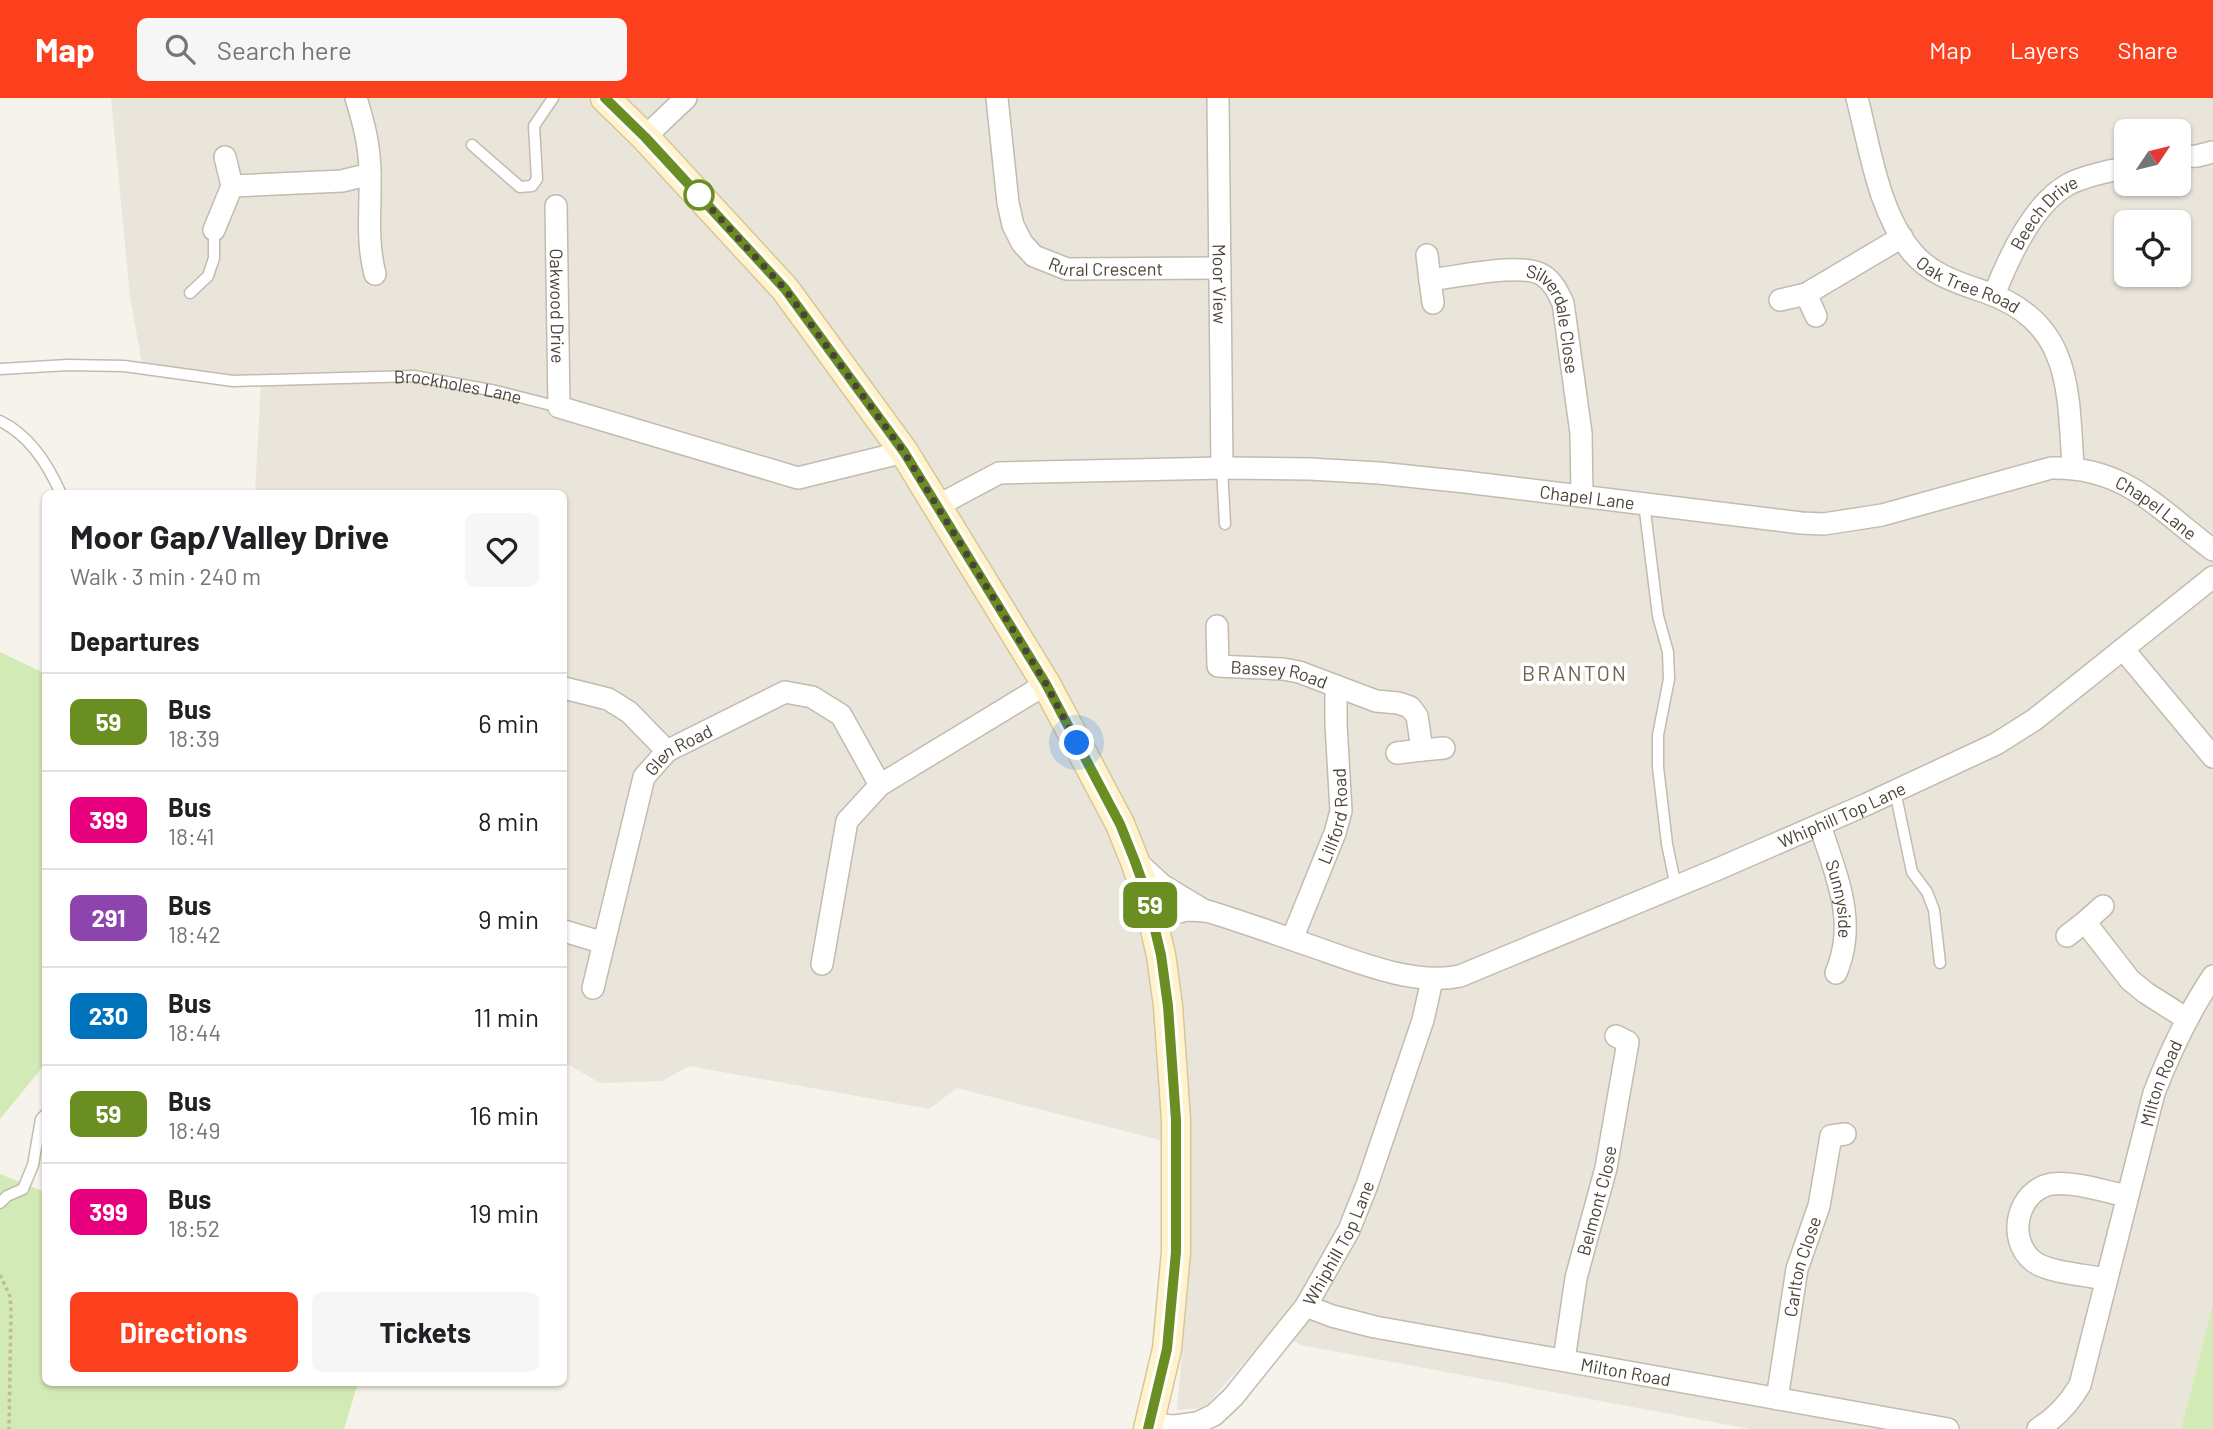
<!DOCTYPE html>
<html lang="en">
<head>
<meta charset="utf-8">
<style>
  :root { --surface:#fff; --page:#f6f6f6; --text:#202124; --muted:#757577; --line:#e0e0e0; --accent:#fc3f1d }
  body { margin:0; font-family:Barlow,sans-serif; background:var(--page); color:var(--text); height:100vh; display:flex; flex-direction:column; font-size:26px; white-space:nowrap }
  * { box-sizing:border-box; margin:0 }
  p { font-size:23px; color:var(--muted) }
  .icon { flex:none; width:38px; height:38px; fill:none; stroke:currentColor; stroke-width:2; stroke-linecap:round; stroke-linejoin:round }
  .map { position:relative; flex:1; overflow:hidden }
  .drawer { position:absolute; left:42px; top:392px; width:525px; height:896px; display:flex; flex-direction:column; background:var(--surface); border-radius:10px; box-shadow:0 2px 5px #0004 }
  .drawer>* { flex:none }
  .badge { padding:0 14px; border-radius:10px; font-size:24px; line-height:46px }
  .needle { width:46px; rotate:55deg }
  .controls { position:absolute; left:2114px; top:21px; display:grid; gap:14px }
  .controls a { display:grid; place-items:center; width:77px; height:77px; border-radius:10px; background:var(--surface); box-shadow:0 2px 5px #0004; font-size:35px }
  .you { position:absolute; width:35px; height:35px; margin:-18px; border:5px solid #fff; border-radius:50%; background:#1a73e8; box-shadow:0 0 0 10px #1a73e833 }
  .map>.badge { position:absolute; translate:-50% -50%; box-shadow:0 0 0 4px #fff }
  h2 { padding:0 28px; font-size:26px; line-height:63px }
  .round { display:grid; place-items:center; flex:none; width:74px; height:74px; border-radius:10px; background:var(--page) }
  .headline { display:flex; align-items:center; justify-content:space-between; height:119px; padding:0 28px }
  h1 { font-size:33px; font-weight:700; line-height:52px }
  .action { display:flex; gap:14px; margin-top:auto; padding:14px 28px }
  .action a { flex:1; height:80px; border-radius:10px; background:var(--accent); color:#fff; font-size:28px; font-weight:700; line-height:80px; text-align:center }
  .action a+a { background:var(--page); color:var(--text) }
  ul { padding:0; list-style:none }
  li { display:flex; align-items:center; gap:21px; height:98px; padding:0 28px; border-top:2px solid var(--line) }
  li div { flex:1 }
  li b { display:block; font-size:26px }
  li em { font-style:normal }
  li .badge { min-width:77px; font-weight:700; text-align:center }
  header { display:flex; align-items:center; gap:42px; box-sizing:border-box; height:98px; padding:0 35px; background:var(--accent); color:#fff }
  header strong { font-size:33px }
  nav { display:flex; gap:38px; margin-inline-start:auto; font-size:24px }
  .search { width:490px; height:63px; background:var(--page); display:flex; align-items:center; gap:18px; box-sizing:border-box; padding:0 24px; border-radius:10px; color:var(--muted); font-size:26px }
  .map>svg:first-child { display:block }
  .residential { fill:#eae5da; fill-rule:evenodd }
  .green { fill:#d2eab5 }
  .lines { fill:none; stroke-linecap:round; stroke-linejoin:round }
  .lane-casing { stroke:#c2bbae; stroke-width:13 }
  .street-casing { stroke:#c2bbae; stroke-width:24 }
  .secondary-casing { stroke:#d6c79b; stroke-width:31 }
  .path { stroke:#c4b79f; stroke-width:3.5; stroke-dasharray:3.5 3.5; stroke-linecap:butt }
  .lane { stroke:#fff; stroke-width:10 }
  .street { stroke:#fff; stroke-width:21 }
  .secondary { stroke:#fff3cd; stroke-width:28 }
  .line-casing { stroke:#fff; stroke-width:16 }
  .line { stroke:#6b8e23; stroke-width:10 }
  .walk { stroke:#4b4439; stroke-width:7; stroke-dasharray:0 12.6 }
  .stop-dot { fill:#fff; stroke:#6b8e23; stroke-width:3.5 }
  .labels { text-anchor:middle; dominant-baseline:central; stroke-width:7; stroke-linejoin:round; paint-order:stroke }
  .street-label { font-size:18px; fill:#4b4439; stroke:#fff }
  .quarter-label { font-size:21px; letter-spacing:2px; fill:#6e6250; stroke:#fff }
</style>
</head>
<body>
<header>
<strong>Map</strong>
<div class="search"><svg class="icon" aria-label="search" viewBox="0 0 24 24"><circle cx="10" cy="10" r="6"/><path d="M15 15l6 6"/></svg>Search here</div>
<nav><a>Map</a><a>Layers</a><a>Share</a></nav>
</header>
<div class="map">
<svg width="2213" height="1331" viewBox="0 0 2213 1331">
  <rect width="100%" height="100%" fill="#f6f3ec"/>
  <!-- residential -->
  <path class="residential" d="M111,0H2213V1205L2181,1331H1750L1301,1247L1273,1232L1204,1310L1177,1312L1189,1178L1183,1048L957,990L929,1011L689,968L662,983L600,985L564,964V396L255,395L261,282L143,271L130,199ZM2126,33H2179V86H2126ZM2126,124H2179V177H2126Z"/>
  <!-- green -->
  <g class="green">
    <path d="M0,554L46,576L45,966L0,1021Z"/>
    <path d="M0,1076L45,1094L46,1284L358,1285L344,1331H0Z"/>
    <path d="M2213,1205V1331H2181Z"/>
  </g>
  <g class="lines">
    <!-- lane casing -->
    <g class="lane-casing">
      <g id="lane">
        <path d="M472,47L520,89L532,88L537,81L534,28L553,0"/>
        <path d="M190,195L208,178L214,160V132"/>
        <path id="s1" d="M0,271L68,267L124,268L233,283L414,278L496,293L559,309"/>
        <path d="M0,323C29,337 48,366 61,396"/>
        <path d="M1222,370L1225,426"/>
        <path d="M1644,405L1658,518L1668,554L1669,581L1658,637V669L1667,746L1676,789"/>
        <path d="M1895,693L1912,774L1927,794L1934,812L1940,865"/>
        <path d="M0,1105L7,1098L23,1091L33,1067L41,1021L46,1016"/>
      </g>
    </g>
    <!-- street casing -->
    <g class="street-casing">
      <g id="street">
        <path d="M356,0C364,26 370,49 370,76C371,112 366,140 375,176"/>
        <path id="s2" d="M997,0L1008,105L1013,127L1022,145L1034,158L1067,171L1220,170"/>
        <path id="s3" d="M1218,0L1222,370"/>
        <path id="s4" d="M1857,0C1870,50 1878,113 1912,154C1931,177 1959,185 1985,194C2072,224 2068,292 2073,369"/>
        <path d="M645,39L686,0"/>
        <path d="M225,59L232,88"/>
        <path d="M2179,59L2197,58L2213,54"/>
        <path id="s5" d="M556,108L559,309L798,380L904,354"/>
        <path d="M214,132L232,88L342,83L370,76"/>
        <path d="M1427,157L1430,182"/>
        <path d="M1806,196L1816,218"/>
        <path id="s6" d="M1994,197C2008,161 2033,105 2069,86C2086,77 2108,74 2126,69"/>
        <path d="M1780,202L1806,196L1902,139"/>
        <path id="s7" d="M1433,205L1430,182C1458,179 1523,163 1544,178C1554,185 1558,195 1563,205L1581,335L1582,397"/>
        <path id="s8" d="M937,408L999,375L1222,370L1310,371L1379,375L1465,384L1801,425L1824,426L1882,417L2051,370C2125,368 2158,411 2213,452"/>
        <path id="s9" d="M1217,528L1218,568L1283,571L1299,574L1376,603L1398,605L1410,609L1417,618L1422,652L1397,655"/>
        <path d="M2123,551L2213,659"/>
        <path d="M564,590L608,601L629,614L667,653"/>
        <path d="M1422,652L1444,650"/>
        <path id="s10" d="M1820,727C1836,778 1858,823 1836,875"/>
        <path d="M1136,763L1162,787L1205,813"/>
        <path d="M2103,808L2085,824L2130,882L2146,895L2187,921"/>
        <path id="s11" d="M1153,820L1187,812L1207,813C1243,824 1279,837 1314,849C1357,864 1415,888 1460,878L1718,771L1865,707L1996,646L2034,622L2213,479"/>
        <path d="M564,833L604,845"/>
        <path d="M2067,838L2085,824"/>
        <path id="s12" d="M1292,841L1335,735L1341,713L1336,626V588"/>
        <path d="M822,866L847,723L880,687L1046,586"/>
        <path id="s13" d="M593,890L644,679L667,653L785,594L812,599L841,617L880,687"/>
        <path d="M2106,1181C2087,1177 2048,1175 2033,1163C2006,1141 2017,1092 2052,1086C2073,1083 2107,1094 2127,1098"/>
        <path id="s14" d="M1306,1208L1332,1218L1375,1229L1948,1331"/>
        <path id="s15" d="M1564,1262L1576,1180L1606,1070L1628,944L1616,938"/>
        <path id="s16" d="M1777,1301L1797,1171L1819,1108L1831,1038L1845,1036"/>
        <path id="s17" d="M1150,1326L1174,1328L1197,1325L1214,1317L1233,1299L1306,1208L1349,1132L1367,1087L1423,922L1432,882"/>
        <path id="s18" d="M2038,1331C2057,1319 2069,1306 2080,1287L2154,995C2170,954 2189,914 2213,878"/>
      </g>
    </g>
    <!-- secondary casing -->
    <g class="secondary-casing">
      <path id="secondary" d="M605,0L645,39L785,191L904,354L1046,586L1120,726L1134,761L1146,794L1161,857L1168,908L1176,1022V1154L1167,1251L1148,1331"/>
    </g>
    <!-- path -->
    <path class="path" d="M0,1177L10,1198L11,1212L9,1331"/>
    <!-- lane -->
    <use href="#lane" class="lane"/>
    <!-- street -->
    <use href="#street" class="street"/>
    <!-- secondary -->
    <use href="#secondary" class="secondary"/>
  </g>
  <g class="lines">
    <!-- line casing -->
    <g class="line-casing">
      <path id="line" d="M605,0L645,39L785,191L904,354L1046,586L1120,726L1134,761L1146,794L1161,857L1168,908L1176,1022V1154L1167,1251L1148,1331"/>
    </g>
    <!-- line -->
    <use href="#line" class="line"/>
    <!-- walk -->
    <path class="walk" d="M699,97L693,91L785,191L904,354L1046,586L1077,645"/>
  </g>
  <!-- markers -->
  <circle class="stop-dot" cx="699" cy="97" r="14"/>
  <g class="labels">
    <!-- street labels -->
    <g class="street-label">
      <text stroke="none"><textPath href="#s6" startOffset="98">Beech Drive</textPath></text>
      <text stroke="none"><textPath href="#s2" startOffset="240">Rural Crescent</textPath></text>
      <text stroke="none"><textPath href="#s3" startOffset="186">Moor View</textPath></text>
      <text stroke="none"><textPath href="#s4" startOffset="231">Oak Tree Road</textPath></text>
      <text stroke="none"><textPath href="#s5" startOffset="100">Oakwood Drive</textPath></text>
      <text stroke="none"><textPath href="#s7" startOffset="182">Silverdale Close</textPath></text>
      <text stroke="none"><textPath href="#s1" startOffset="460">Brockholes Lane</textPath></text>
      <text stroke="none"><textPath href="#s8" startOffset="660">Chapel Lane</textPath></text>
      <text stroke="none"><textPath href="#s8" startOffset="1248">Chapel Lane</textPath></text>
      <text stroke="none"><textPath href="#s9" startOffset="102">Bassey Road</textPath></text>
      <text stroke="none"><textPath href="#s13" startOffset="262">Glen Road</textPath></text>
      <text stroke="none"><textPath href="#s11" startOffset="733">Whiphill Top Lane</textPath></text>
      <text stroke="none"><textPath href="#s12" startOffset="131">Lillford Road</textPath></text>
      <text stroke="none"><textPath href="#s10" startOffset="77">Sunnyside</textPath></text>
      <text stroke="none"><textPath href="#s18" startOffset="374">Milton Road</textPath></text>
      <text stroke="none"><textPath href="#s15" startOffset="163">Belmont Close</textPath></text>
      <text stroke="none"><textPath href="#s17" startOffset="280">Whiphill Top Lane</textPath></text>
      <text stroke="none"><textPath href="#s16" startOffset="135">Carlton Close</textPath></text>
      <text stroke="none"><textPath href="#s14" startOffset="327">Milton Road</textPath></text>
    </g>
    <!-- quarter labels -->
    <g class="quarter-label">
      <text x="1575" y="574">BRANTON</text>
    </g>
  </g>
</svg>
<div class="controls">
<a><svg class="needle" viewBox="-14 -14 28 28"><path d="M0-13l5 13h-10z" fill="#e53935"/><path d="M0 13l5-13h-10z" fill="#757577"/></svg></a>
<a><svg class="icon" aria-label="locate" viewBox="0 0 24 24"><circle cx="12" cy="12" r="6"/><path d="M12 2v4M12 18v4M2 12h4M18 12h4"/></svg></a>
</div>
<div class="you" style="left:1077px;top:645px"></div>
<b class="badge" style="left:1150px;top:807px;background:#6b8e23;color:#fff">59</b>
<section class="drawer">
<div class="headline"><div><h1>Moor Gap/Valley Drive</h1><p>Walk · 3 min · 240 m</p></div><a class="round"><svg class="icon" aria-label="heart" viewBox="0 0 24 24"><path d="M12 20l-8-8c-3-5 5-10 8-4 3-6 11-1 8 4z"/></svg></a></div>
<h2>Departures</h2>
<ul>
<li><span class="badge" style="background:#6b8e23;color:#fff">59</span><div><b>Bus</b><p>18:39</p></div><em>6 min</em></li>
<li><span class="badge" style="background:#e6007e;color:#fff">399</span><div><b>Bus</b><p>18:41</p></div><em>8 min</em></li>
<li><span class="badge" style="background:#8e44ad;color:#fff">291</span><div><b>Bus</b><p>18:42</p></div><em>9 min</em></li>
<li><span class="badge" style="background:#0072bc;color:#fff">230</span><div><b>Bus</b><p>18:44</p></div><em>11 min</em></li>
<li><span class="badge" style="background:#6b8e23;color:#fff">59</span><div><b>Bus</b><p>18:49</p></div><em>16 min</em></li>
<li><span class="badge" style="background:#e6007e;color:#fff">399</span><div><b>Bus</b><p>18:52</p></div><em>19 min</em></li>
</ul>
<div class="action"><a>Directions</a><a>Tickets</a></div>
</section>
</div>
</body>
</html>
